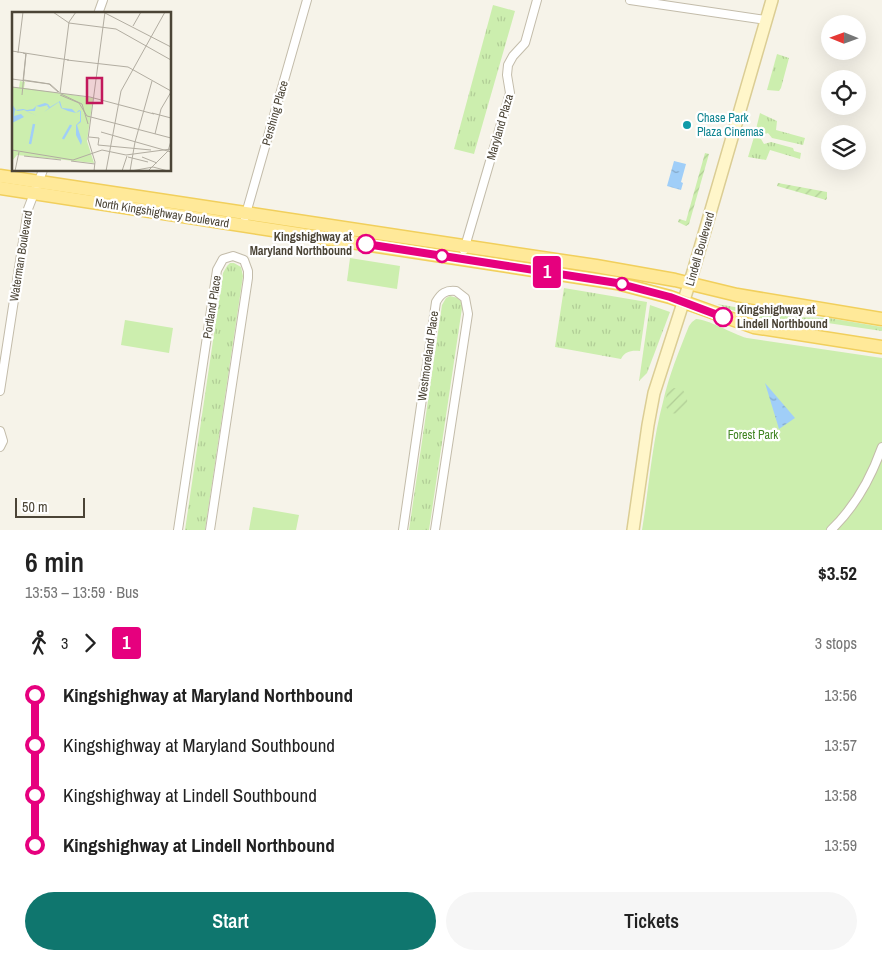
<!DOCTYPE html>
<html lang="en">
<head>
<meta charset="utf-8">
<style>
  :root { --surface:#fff; --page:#f6f6f6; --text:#222; --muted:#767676; --accent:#0f766e }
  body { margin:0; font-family:"Archivo Narrow",sans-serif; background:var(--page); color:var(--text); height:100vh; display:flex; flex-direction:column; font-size:19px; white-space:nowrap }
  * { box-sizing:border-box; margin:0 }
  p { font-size:16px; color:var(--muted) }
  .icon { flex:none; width:28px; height:28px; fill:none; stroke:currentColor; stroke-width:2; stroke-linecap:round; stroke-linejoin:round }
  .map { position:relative; height:530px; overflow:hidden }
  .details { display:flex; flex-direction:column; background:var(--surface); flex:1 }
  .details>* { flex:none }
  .badge { padding:0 10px; border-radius:4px; font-size:18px; line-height:32px }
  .needle { width:32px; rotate:271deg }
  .controls { position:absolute; left:821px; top:15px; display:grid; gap:10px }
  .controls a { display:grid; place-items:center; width:45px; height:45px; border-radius:50%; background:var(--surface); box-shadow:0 5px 20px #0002; font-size:25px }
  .scale { position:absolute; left:15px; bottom:12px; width:70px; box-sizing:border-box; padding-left:5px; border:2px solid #4b4436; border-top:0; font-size:14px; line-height:18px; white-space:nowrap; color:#4b4436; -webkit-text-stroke:4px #fff; paint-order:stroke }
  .map>.badge { position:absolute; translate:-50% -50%; box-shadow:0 0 0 2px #fff }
  .legs { display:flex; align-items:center; gap:8px; height:55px; padding:0 25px; font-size:16px }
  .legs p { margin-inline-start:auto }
  .summary { display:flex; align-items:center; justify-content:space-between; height:85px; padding:0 25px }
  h1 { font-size:28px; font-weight:600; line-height:38px }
  .button { display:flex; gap:10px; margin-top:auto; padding:10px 25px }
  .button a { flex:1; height:58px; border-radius:30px; background:var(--accent); color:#fff; font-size:20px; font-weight:600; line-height:58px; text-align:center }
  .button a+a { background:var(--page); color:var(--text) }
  ul { padding:0 25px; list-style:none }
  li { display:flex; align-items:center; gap:18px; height:50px; font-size:19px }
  li i { display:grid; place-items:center; width:8px; height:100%; margin:0 6px; background:currentColor }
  li i::after { content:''; width:12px; height:12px; margin:-6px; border:4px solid; border-radius:50%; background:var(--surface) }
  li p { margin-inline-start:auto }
  li:first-child i { background:linear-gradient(#0000 50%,currentColor 0) }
  li:last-child i { background:linear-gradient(currentColor 50%,#0000 0) }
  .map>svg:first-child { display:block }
  .grass { fill:url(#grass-tufts) }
  .park { fill:#cceeae }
  .garden { fill:url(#garden-furrows) }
  .water { fill:url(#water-ripples) }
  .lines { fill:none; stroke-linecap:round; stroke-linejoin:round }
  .minor-casing { stroke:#c3bcaa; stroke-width:10 }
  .secondary-casing { stroke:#dbcd94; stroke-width:14 }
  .primary-casing { stroke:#f1cf5c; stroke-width:15 }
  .minor { stroke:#fff; stroke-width:8 }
  .secondary { stroke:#fff6ca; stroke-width:11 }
  .primary { stroke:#ffe999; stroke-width:12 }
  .line-1-casing { stroke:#fff; stroke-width:11 }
  .line-1 { stroke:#e6007e; stroke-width:8 }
  .culture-dot { fill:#0f9aa8; stroke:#fff; stroke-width:2 }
  .stop-1-dot { fill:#fff; stroke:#e6007e; stroke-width:2.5 }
  .labels { text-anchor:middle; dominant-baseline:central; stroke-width:4.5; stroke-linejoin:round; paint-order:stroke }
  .street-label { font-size:12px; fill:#4b4436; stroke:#fff }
  .culture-label { font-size:12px; fill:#0d838f; stroke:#fff; text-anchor:start }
  .stop-label { font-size:12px; font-weight:bold; fill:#4b4436; stroke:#fff; text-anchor:end }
  .park-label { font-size:12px; fill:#408422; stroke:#fff }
  .inset-river { fill:none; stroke:#a0cef8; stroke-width:2.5 }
  .inset-road { fill:none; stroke:#b2ada1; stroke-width:1 }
  .view { fill:#c2185b; fill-opacity:0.15; stroke:#c2185b; stroke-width:2.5 }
  .inset-edge { fill:none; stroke:#4b4436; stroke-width:2.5 }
</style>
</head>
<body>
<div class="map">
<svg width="882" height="530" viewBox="0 0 882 530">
  <defs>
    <pattern id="grass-tufts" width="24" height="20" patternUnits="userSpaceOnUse" patternTransform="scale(1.25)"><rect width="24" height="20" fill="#cceeae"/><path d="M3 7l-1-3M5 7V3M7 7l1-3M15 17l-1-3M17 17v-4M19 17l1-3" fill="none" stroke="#b1cd96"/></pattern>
    <pattern id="garden-furrows" width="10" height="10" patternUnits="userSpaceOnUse" patternTransform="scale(1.25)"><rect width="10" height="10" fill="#cceeae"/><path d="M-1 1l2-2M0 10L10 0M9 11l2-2" fill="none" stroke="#b1cd96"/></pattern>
    <pattern id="water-ripples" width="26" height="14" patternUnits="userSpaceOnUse" patternTransform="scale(1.25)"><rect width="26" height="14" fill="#a0cef8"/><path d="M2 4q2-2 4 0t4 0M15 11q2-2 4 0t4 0" fill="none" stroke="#84a9ca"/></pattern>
  </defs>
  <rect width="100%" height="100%" fill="#f6f3e9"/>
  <!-- grass -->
  <g class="grass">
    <path d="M493,5L515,11L474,154L454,149Z"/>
    <path d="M777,54L789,58L781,88L779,91L767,90Z"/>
    <path d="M760,113L777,121L776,130L805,138L803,145L772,138L768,133L762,135L755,133Z"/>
    <path d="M754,137L761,139L764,144L771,142L793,148L794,151L801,153L800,159L770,150L766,160L748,157Z"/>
    <path d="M230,263H234L241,267L243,276L205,530H185L223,273L227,266Z"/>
    <path d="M564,288L647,302L640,351C632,350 625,351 621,359L555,347Z"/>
    <path d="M450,296L458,298L463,304L462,308L429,530H409L442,305L446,298Z"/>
    <path d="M717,304L793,317L829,318L882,327V331L814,321L801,324L754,317L729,309Z"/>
    <path d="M650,305L670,312L647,373L639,381Z"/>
  </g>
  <!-- park -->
  <g class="park">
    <path d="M350,258L400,266L397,289L347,281Z"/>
    <path d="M696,319C708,319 732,334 747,338L882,358V530H642C649,487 652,443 663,402C669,375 679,351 689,326L692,322Z"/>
    <path d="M125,320L173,328L169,353L121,345Z"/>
    <path d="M253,507L299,515L296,530H249Z"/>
  </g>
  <!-- garden -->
  <g class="garden">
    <path d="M705,153L709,154L689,224L686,226L678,222L679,219L686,221Z"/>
    <path d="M778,183L827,192V198L826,200L777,186Z"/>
    <path d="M674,388L682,389C689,397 690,410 679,414L670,413L664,404L668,391Z"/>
  </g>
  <!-- water -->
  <g class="water">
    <path d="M674,161L686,164L681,182L683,183L681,190L667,186Z"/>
    <path d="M765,383L795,418L779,429Z"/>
  </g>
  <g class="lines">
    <!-- minor casing -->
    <g class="minor-casing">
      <g id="minor">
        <path d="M630,0L766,20"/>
        <path d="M98,14L103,0"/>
        <path d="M245,217L307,0"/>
        <path d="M464,250L510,93L507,75L508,65L513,56L525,43L537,0"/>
        <path d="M0,391L28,209L43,170"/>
        <path d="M0,431L3,441L0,447"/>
        <path d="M178,530L217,270L223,259L233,256L244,260L248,271V278L210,530"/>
        <path d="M403,530L436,302C441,293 446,290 456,291L465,298L468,314L435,530"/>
        <path d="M831,530C855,507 871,478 882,447"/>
      </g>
    </g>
    <!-- secondary casing -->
    <g class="secondary-casing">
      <path id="secondary" d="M633,530L648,425L654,393L693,272L772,0"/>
    </g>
    <!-- primary casing -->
    <g class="primary-casing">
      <g id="primary">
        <path d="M0,176L596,266L675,280L737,295L882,319"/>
        <path d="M0,188L617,283L670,297L754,327L882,347"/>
      </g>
    </g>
    <!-- minor -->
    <use href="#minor" class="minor"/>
    <!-- secondary -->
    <use href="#secondary" class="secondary"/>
    <!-- primary -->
    <use href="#primary" class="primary"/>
  </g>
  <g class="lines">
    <!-- line-1 casing -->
    <g class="line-1-casing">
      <path id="line-1" d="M366,244L617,283L670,297L723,317"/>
    </g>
    <!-- line-1 -->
    <use href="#line-1" class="line-1"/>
  </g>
  <!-- markers -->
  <circle class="culture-dot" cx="687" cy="125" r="5"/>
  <g class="stop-1-dot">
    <circle cx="366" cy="244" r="9"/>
    <circle cx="442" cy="256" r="6"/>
    <circle cx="622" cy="284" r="6"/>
    <circle cx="723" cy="317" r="9"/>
  </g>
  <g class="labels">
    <!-- street labels -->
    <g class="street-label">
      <text transform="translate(275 113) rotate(-74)">Pershing Place</text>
      <text transform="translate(500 127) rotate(-74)">Maryland Plaza</text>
      <text transform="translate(162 213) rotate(9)">North Kingshighway Boulevard</text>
      <text transform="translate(700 249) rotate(-74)">Lindell Boulevard</text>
      <text transform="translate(21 256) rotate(-81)">Waterman Boulevard</text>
      <text transform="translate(212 307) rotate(-81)">Portland Place</text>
      <text transform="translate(428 356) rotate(-82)">Westmoreland Place</text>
    </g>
    <!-- culture labels -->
    <g class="culture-label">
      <text x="697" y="118">Chase Park<tspan x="697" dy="14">Plaza Cinemas</tspan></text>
    </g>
    <!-- stop labels -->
    <g class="stop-label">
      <text x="352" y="237">Kingshighway at<tspan x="352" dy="14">Maryland Northbound</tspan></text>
      <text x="737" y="310" text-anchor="start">Kingshighway at<tspan x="737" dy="14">Lindell Northbound</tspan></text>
    </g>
    <!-- park labels -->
    <g class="park-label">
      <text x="753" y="435">Forest Park</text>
    </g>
  </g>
  <!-- overview -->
  <g transform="translate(12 12)">
    <rect width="159" height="159" fill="#f6f3e9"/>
    <path d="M8,69L13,70L12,76L81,86L75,129L82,151L5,143L0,149V75L7,76Z" fill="#cceeae"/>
    <path d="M48,89L50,96L60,97L64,101L67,98L69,99V110L65,113L70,129L69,133L64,123V113L68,109V99L64,101L56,99L49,96L47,90L32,100L37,96L35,94L36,93L28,95L24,94L23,99H15L25,104L12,98L6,99L3,98L2,104L9,102L12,105L0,111V92L4,98L11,97L15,98L21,97L24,94L33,91L36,92L38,95Z" fill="#a0cef8"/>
    <path class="inset-river" d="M51,127L59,113M18,132L22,112"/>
    <path class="inset-road" d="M41,0L57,11L104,17L159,48M93,1L159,35M121,14L129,0M0,39L57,48M6,41L11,0M55,48L116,55L159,79M0,67L37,72L46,80M12,68L38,72L47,80M11,69L14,41M0,75L78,85L142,102M48,81L57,10L64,0M49,82L70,92L76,112M10,83L14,42L11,41M48,83L67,91L75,104L159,126M140,101L159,106M89,120L159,140M143,122L149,97L159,80M77,125L87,126L86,133L139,138M0,138L61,148L90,138L114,143L159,137M12,144L49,148M116,145L136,150M130,145L145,151M59,149L83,152M3,159L7,140M82,159L83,150L76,127L93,0M94,159L109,79L153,0M110,159L115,144M118,159L123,130L140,69M119,159L141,155L156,159M136,159L156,139L159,129"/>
    <path class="view" d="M75,66H90V91H75Z"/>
    <rect width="159" height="159" class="inset-edge"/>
  </g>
</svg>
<div class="controls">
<a><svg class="needle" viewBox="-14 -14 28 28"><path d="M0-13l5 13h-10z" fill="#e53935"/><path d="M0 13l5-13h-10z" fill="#767676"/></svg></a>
<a><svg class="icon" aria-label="locate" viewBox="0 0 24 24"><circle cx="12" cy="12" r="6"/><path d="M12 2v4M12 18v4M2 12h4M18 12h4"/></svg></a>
<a><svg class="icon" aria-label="layers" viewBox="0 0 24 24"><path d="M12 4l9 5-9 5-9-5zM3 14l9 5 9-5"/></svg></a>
</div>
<div class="scale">50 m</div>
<b class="badge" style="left:547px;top:272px;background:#e6007e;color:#fff">1</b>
</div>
<section class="details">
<div class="summary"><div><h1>6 min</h1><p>13:53 – 13:59 · Bus</p></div><b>$3.52</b></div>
<div class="legs"><svg class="icon" aria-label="walk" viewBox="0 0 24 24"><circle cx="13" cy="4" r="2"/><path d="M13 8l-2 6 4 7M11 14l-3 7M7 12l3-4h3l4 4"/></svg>3<svg class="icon" aria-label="forward" viewBox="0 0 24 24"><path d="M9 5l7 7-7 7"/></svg><b class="badge" style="background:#e6007e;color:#fff">1</b><p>3 stops</p></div>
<ul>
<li><i style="color:#e6007e"></i><b>Kingshighway at Maryland Northbound</b><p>13:56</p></li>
<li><i style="color:#e6007e"></i><span>Kingshighway at Maryland Southbound</span><p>13:57</p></li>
<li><i style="color:#e6007e"></i><span>Kingshighway at Lindell Southbound</span><p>13:58</p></li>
<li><i style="color:#e6007e"></i><b>Kingshighway at Lindell Northbound</b><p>13:59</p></li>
</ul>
<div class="button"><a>Start</a><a>Tickets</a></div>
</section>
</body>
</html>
